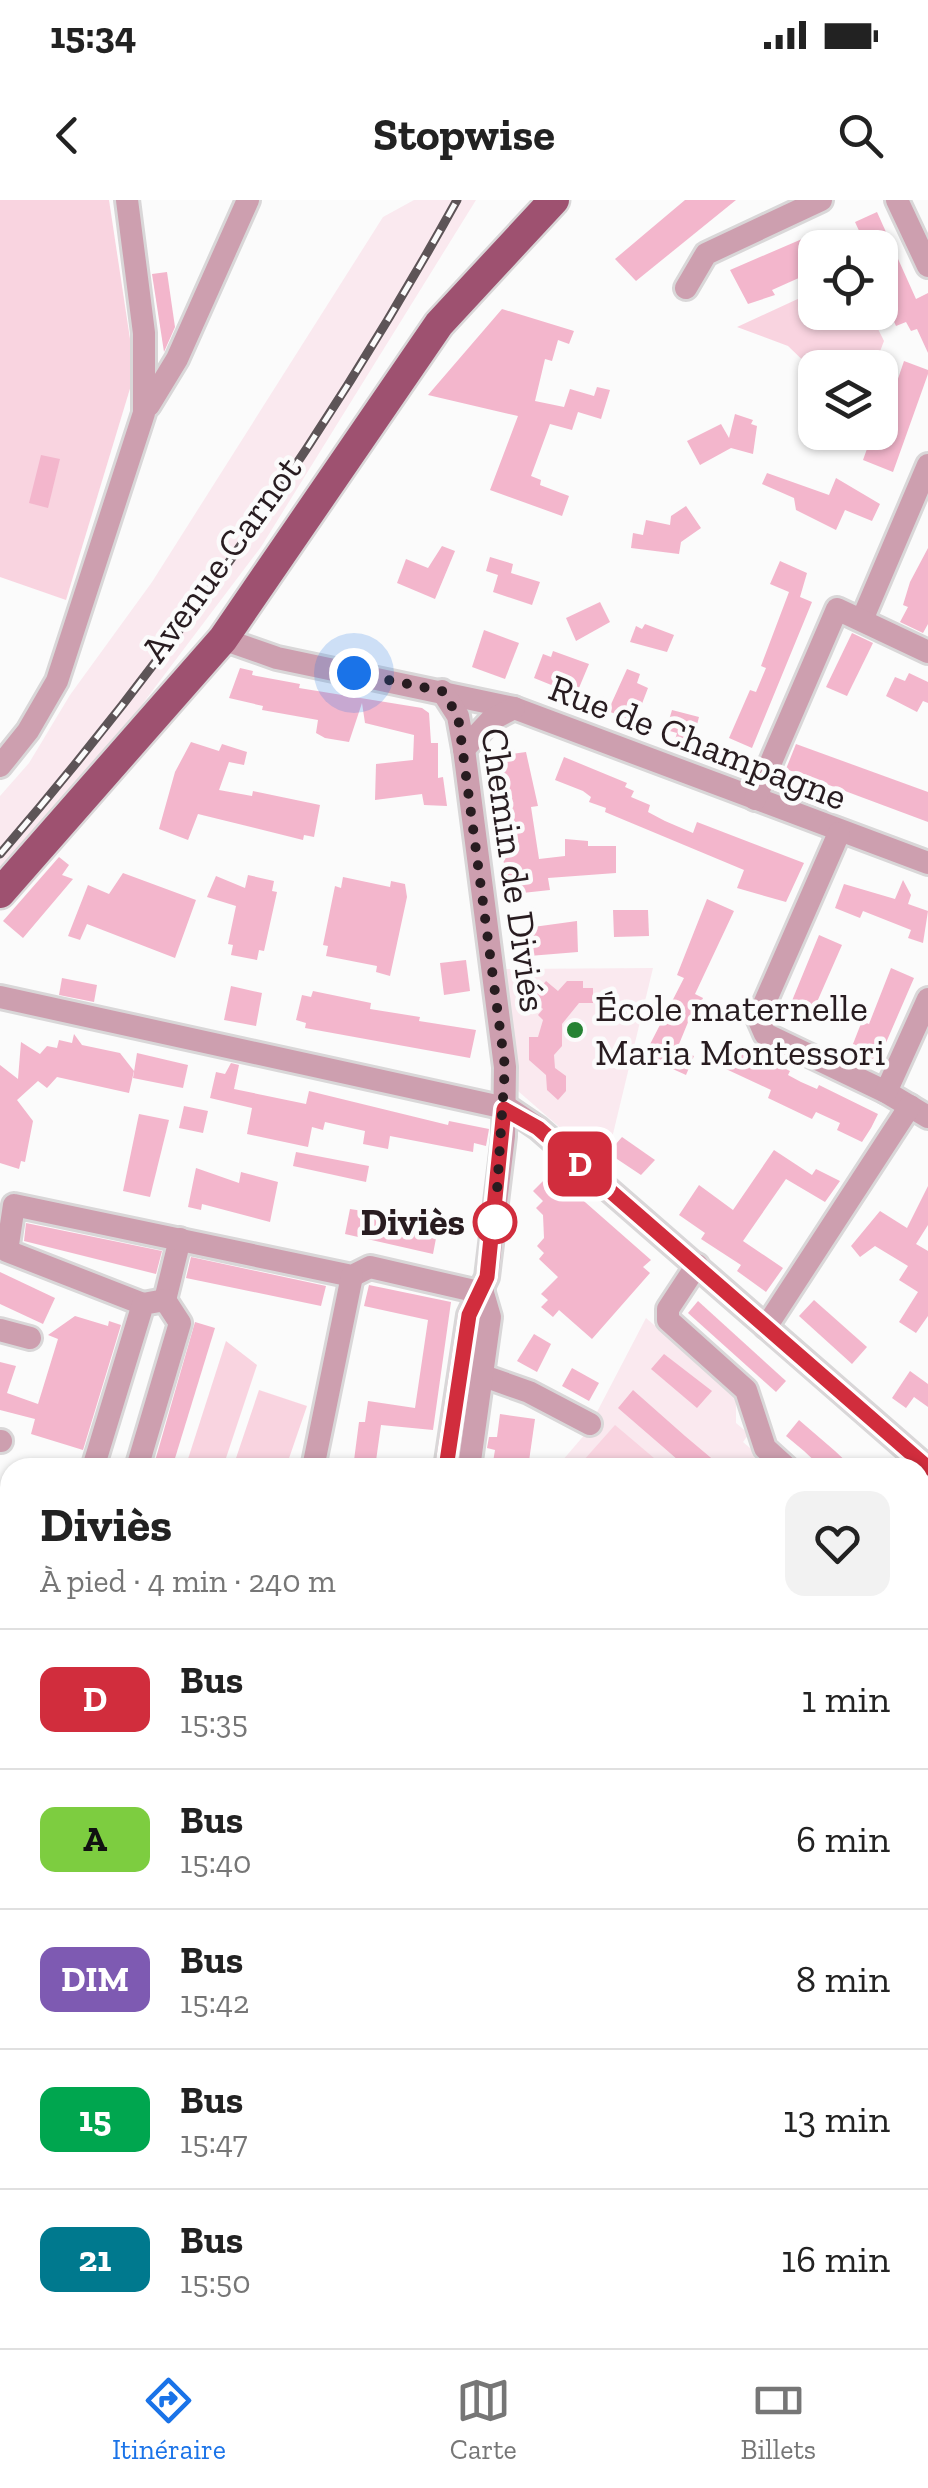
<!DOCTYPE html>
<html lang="fr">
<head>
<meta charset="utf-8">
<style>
  :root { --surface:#fff; --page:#f2f2f2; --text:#222; --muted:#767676; --line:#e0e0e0; --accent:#1a73e8 }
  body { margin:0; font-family:"Zilla Slab",serif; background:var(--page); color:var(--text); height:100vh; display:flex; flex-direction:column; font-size:38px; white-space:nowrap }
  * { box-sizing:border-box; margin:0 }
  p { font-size:32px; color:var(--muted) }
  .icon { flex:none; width:55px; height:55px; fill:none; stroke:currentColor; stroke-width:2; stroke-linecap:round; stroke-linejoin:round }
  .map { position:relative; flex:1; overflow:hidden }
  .panel { position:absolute; left:0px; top:1258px; width:930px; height:892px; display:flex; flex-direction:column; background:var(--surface); border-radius:30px 30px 0 0; box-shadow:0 2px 8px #0004 }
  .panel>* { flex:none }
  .badge { padding:0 20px; border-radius:15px; font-size:35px; line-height:65px }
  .fabs { position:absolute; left:798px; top:30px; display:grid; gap:20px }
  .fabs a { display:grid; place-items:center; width:100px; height:100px; border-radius:20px; background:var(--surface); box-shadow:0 2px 8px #0004; font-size:50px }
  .you { position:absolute; width:50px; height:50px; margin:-25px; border:8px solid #fff; border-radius:50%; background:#1a73e8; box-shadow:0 0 0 15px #1a73e833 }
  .map>.badge { position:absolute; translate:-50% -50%; box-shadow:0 0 0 5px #fff }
  .round { display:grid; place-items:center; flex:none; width:105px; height:105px; border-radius:20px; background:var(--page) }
  .head { display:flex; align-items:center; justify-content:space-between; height:170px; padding:0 40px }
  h1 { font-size:48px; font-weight:700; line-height:75px }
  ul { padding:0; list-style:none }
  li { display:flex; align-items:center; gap:30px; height:140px; padding:0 40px; border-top:2px solid var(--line) }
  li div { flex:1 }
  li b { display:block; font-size:38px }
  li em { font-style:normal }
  li .badge { min-width:110px; font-weight:700; text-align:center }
  .status { display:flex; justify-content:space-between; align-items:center; height:70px; padding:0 50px; background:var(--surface); direction:ltr }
  .status svg { height:28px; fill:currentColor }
  header { display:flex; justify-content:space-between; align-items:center; height:130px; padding:0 40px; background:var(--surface); font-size:45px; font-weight:700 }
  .menu { display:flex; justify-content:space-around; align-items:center; height:140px; border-top:2px solid var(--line); background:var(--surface); font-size:28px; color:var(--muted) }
  .menu a { display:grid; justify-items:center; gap:5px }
  .menu .on { color:var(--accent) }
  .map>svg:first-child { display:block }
  .built { fill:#fae9ef }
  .green { fill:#f9d4e0 }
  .building { fill:#f3b6cc }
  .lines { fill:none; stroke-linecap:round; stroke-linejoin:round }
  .minor-casing { stroke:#d9d7d8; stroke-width:28 }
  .major-casing { stroke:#d9d7d8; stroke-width:35 }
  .minor { stroke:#cd9faf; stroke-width:22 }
  .major { stroke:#9e5170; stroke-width:30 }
  .rail-casing { stroke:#5d5457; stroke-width:9 }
  .rail { stroke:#fbfbfb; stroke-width:5; stroke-dasharray:15; stroke-linecap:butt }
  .line-casing { stroke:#fff; stroke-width:22 }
  .line { stroke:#d12d3d; stroke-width:15 }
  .walk { stroke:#281c20; stroke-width:10; stroke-dasharray:0 18 }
  .poi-dot { fill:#268233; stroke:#fbfbfb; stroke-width:4 }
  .stop-dot { fill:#fff; stroke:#d12d3d; stroke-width:5 }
  .labels { text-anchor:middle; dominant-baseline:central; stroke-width:9; stroke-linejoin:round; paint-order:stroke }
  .street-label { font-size:38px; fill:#281c20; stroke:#fbfbfb }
  .poi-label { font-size:38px; fill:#281c20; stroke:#fbfbfb; text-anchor:start }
  .stop-label { font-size:38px; font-weight:bold; fill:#281c20; stroke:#fbfbfb; text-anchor:end }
</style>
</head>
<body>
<div class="status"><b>15:34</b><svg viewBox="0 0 49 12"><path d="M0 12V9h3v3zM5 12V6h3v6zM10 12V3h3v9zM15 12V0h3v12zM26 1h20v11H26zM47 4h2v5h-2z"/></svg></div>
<header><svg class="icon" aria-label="back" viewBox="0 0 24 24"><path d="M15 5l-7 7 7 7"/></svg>Stopwise<svg class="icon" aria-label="search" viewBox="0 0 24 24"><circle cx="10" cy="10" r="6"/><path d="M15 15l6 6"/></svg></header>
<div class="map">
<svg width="928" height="2148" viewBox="0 0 928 2148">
  <rect width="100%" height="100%" fill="#fbfbfb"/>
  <!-- built -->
  <g class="built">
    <path d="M414,0H476L261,347L122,531L0,673V596L29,563L70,495L152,382L383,17Z"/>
    <path d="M653,768L605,967L518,891L506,769Z"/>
    <path d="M646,1118L736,1195V1223L749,1234L743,1242L772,1267L556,1268L586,1233Z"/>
    <path d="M926,1494L928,1496V1672L920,1668V1501Z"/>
    <path d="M922,1885L928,1888V2036L920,2032Z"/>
  </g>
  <!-- green -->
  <g class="green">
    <path d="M0,0H109L135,172L66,400L0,377Z"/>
    <path d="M815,91V112L870,113L884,141L874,167L815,168V172L788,146L737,127Z"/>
    <path d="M226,1141L257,1165L223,1267L188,1259Z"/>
    <path d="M259,1190L307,1206L286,1267H233Z"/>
    <path d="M615,1225L661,1264L666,1267H592L584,1260Z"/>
  </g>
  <!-- building -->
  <g class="building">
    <path d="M685,0H736L636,81L615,59Z"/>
    <path d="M877,12L916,99L928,93V153L917,129L911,131L906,122L896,126L880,91V48H867L855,22Z"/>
    <path d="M809,36H815V59L805,64L807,69L799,73L801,77L772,90L775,95L748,104L730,70Z"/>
    <path d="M167,72L175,127L164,152L152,74Z"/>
    <path d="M502,109L574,131L569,144L558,140L552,161L545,159L535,201L564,207L570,189L594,196L597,187L610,190L601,219L578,212L572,230L550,224L531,276L541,280L540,285L569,296L562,316L490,290L518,216L428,195Z"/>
    <path d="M904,161L928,170V174L893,272L863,260L873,232H880Z"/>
    <path d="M735,214L753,220L751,224L757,226L753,254L731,248L700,265L687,241L721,224L729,238Z"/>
    <path d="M41,255L60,259L48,308L29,303Z"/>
    <path d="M767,273L829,295L836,278L880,304L872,321L845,310L836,330L796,310L794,298L762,284Z"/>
    <path d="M686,306L701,328L681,342L679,354L631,348L633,333L643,335L646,320L670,325L671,316Z"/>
    <path d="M442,346L455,351L435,399L397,383L406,359L428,368Z"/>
    <path d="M928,348V424L923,433L900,422L908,407L903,405L910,382Z"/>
    <path d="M490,357L513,364L511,373L540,382L532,405L493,392L498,375L486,371Z"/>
    <path d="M780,361L807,373L800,397L812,402L752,548L729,538L750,490L756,492L766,468L761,466L789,392L770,384Z"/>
    <path d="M600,402L610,422L576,441L566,418Z"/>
    <path d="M645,424L674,435L667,452L630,442L636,426L642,429Z"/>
    <path d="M484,430L519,443L505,479L472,467Z"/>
    <path d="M852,433L873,443L847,496L826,487Z"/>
    <path d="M553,451L589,464L576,495L534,478L543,454L551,457Z"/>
    <path d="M240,468L253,471L252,475L300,484L299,488L422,508L429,513L431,543H438V578L443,577L447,606L424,605L422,594L375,600L376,564L413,560L414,535L365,523L362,503L349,542L325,538L316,533L318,520L262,510L263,506L229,498Z"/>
    <path d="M627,469L640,474L637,483L648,488L635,522L608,511Z"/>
    <path d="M909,473L928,482V503L923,501L917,512L886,496L895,477L905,481Z"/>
    <path d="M672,510L699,517L692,544L675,540L677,533L666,530Z"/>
    <path d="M191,542L219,551L222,544L247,552L244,565L229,562L219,590L252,596L253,591L320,605L314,637L304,635L303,640L198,614L188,640L159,629L175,572Z"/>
    <path d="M796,544L928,592V622L786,569Z"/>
    <path d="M526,552L538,606L531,607L539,659L565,656V639L588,641V646H616V673L548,678L550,690L513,694L504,664L489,557Z"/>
    <path d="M564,557L627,583L625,587L634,591L631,597L650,605L648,612L665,621L693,633L697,622L804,663L786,702L737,688L744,670L605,612L606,608L589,602L591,597L583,591L555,580Z"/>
    <path d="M59,657L69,665L62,675L73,679L23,738L3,721Z"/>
    <path d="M123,673L196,700L175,758L87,724L80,740L68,736L88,685L109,694Z"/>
    <path d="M248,675L274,681L272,691L277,692L264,751L259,750L257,760L231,755L233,745L228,744L236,706L207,697L216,676L245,688Z"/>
    <path d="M343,677L390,687L391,681L405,684L407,697L390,776L376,772L377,766L326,756L328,746L323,745L335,686L341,688Z"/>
    <path d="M903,680L911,695L908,704L928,711L923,743L908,738L911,730L863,711L860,718L835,708L844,684L895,699Z"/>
    <path d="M707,699L734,711L695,794L703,798L695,816L691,815L677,849L694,856L686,875L644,856L684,778L677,775Z"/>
    <path d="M613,710H648L649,736L614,737Z"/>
    <path d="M577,721L578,752L529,756L526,728Z"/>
    <path d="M819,735L842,745L817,802L822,804L813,824L793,816L789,808Z"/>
    <path d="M466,760L470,791L444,795L440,763Z"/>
    <path d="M891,768L914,778L882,852L878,850L873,859L851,849L862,821L869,824Z"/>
    <path d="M62,778L97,785L94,802L59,795Z"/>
    <path d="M546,781L558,791L567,781H583V788H593V803H579L562,824V846L554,855L555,868L566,876V891L558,900L547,890L546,875L529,860V837H538L543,820L538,815L543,809L531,798Z"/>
    <path d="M231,786L262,793L256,826L224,820Z"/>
    <path d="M313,791L371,803L370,809L420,817L419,821L476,830L470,858L305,828L306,823L296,820L302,795L311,797Z"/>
    <path d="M74,834L82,845L120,853L134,871L129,893L57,877L47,888L38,881L17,900L33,921L25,962L21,961L19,969L0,963V865L18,879L21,842L40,854L47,846L57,848L59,840L72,843Z"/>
    <path d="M724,839L790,871L788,875L801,882L817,889L819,885L878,914L871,928L862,942L837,930L840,923L816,912L812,919L768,898L771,890L713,863Z"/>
    <path d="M137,853L188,865L183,888L133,878Z"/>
    <path d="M231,863L239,865L234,889L306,904L309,891L448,925L449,921L489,929L486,946L474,943L473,952L390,936L388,949L363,944L365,931L325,922L323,930L312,927L308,947L247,934L252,908L210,898L216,872L225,874Z"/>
    <path d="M184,906L208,911L203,933L179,928Z"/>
    <path d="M139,914L169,920L150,997L123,991Z"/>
    <path d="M622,937L655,960L641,975L608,953Z"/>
    <path d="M774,950L812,975L816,969L840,981L825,1002L786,979L743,1041L783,1068L766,1092L737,1071L741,1065L701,1039L705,1033L679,1015L699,985L733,1010Z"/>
    <path d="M296,952L369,966L366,982L293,966Z"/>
    <path d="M196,968L239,983L241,972L278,982L270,1022L202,1004L201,1010L188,1007Z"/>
    <path d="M544,980L554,988L561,981L651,1060L643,1067L650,1073L592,1139L559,1110L553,1117L541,1107L548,1100L541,1094L558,1077L539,1059L544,1053L537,1046L544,1038L543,1015L536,1008L543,1001L533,991Z"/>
    <path d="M928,986V1025L916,1044L928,1051V1116L916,1133L899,1122L918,1092L899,1080L908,1066L875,1046L860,1057L851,1046L880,1011L907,1028Z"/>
    <path d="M350,1009L415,1019V1024L438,1028L433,1054L345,1034Z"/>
    <path d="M26,1023L162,1051L156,1074L24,1041Z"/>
    <path d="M191,1057L326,1086L321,1106L186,1078Z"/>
    <path d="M0,1072L55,1098L43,1124L0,1104Z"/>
    <path d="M369,1085L451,1102L433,1230L381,1225L375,1268H353L359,1222H365L368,1201L415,1208L428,1120L364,1106Z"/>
    <path d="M814,1100L867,1147L852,1164L799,1116Z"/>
    <path d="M698,1101L786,1181L776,1192L688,1113Z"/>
    <path d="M75,1116L108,1126L109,1121L121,1125L83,1250L31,1234L35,1219L0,1210V1162L16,1166L7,1193L38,1204L58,1139L48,1135Z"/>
    <path d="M195,1122L215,1128L172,1268H153Z"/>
    <path d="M534,1134L551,1144L537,1172L517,1161Z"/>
    <path d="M664,1154L712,1191L697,1208L651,1169Z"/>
    <path d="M572,1168L599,1183L589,1201L562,1186Z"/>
    <path d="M910,1171L928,1184V1207L914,1197L906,1208L892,1198Z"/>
    <path d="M633,1190L685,1236L723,1268H687L670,1253L618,1208Z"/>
    <path d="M500,1214L535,1219L528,1268H492L495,1250L487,1248L489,1237H497Z"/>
    <path d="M799,1220L835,1251L853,1268H822L804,1251L786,1236Z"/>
  </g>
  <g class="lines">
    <!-- minor casing -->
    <g class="minor-casing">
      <g id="minor">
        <path d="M897,0L928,66"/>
        <path d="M686,88L706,54L821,0"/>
        <path d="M149,205L177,159L248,0"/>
        <path d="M862,420L928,265"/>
        <path d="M223,439L277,458L514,508L928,663"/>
        <path d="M442,491L458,516L464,549L505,867L504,936L487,1077L469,1115L446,1268"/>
        <path d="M464,549L491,520L514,508"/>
        <path d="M0,566L28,531L57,481L144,213V133L127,0"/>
        <path d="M755,599L837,409L928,452"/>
        <path d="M839,633L758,818L765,834L886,892L928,917"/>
        <path d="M0,797L510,909L538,928L928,1268"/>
        <path d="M886,892L928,799"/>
        <path d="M697,1065L668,1109V1120L746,1190L765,1248L787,1268"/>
        <path d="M165,1100L180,1039"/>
        <path d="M143,1104L7,1051L14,1005L352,1076L370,1067L483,1093"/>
        <path d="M766,1127L910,906"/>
        <path d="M0,1130L30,1138"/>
        <path d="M481,1175L529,1192L590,1224"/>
        <path d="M0,1241H1"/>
        <path d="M93,1268L143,1104L165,1100L180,1123L137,1268"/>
        <path d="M313,1268L352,1076"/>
        <path d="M469,1268L490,1117L483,1093"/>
        <path d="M920,1381L928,1388"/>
        <path d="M920,1445L928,1439"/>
        <path d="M0,1472L10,1475"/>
        <path d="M0,1644L10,1616"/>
        <path d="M920,1685L928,1689"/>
        <path d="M0,1833L10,1838"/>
        <path d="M920,1844L928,1826"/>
        <path d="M0,1861L10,1867"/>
        <path d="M920,1861L928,1865"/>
        <path d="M920,2044L928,2049"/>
        <path d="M0,2056L10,2059"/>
        <path d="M537,2140L552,2148"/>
        <path d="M592,2140L608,2148"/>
        <path d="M869,2140L885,2148"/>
        <path d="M8,2148L12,2140"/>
        <path d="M192,2148L195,2140"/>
        <path d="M464,2148L468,2140"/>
        <path d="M779,2148L782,2140"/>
      </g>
    </g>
    <!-- major casing -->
    <g class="major-casing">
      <path id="major" d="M0,693L223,439L439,124L554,0"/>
    </g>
    <!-- minor -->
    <use href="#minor" class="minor"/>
    <!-- major -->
    <use href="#major" class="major"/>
    <!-- rail casing -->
    <g class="rail-casing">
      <path id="rail" d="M0,654C175,451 327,235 457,0"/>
    </g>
    <!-- rail -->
    <use href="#rail" class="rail"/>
  </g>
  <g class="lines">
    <!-- line casing -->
    <g class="line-casing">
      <path id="line" d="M446,1268L469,1115L487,1077L504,909L538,928L928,1268"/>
    </g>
    <!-- line -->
    <use href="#line" class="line"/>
    <!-- walk -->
    <path class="walk" d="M354,473L442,491L458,516L505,867L495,1022"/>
  </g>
  <!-- markers -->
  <circle class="poi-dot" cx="575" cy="830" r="10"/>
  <circle class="stop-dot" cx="495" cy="1022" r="20"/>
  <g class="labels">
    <!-- street labels -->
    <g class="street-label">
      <text transform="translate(221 359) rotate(-54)">Avenue Carnot</text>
      <text transform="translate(698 542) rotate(21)">Rue de Champagne</text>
      <text transform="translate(514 670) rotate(82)">Chemin de Diviés</text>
    </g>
    <!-- poi labels -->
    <g class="poi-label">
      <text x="595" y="808">École maternelle<tspan x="595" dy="44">Maria Montessori</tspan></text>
    </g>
    <!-- stop labels -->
    <g class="stop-label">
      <text x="465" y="1022">Diviès</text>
    </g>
  </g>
</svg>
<div class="fabs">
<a><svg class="icon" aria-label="locate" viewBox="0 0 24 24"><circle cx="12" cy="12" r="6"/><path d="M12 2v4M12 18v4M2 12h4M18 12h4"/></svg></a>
<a><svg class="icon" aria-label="layers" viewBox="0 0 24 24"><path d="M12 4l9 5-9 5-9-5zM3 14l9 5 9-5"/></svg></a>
</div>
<div class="you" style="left:354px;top:473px"></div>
<b class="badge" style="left:580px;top:964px;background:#d12d3d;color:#fff">D</b>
<section class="panel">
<div class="head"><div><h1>Diviès</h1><p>À pied · 4 min · 240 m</p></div><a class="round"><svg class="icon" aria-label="heart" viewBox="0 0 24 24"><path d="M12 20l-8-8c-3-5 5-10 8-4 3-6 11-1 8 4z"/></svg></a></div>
<ul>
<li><span class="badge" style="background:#d12d3d;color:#fff">D</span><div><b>Bus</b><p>15:35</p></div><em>1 min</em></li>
<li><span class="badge" style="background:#7dcd40;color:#111">A</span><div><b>Bus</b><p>15:40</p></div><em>6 min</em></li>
<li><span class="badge" style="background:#7e5ab2;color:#fff">DIM</span><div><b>Bus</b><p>15:42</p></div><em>8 min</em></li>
<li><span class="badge" style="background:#00a64f;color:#fff">15</span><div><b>Bus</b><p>15:47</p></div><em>13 min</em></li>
<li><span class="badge" style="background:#00798e;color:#fff">21</span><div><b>Bus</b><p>15:50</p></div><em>16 min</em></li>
</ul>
</section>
</div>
<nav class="menu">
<a class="on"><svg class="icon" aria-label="directions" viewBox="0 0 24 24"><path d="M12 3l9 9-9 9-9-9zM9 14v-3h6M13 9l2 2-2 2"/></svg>Itinéraire</a>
<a><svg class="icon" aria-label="map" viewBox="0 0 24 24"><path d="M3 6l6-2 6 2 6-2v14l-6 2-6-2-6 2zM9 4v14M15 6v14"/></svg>Carte</a>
<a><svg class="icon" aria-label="tickets" viewBox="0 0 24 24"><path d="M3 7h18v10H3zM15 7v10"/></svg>Billets</a>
</nav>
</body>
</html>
